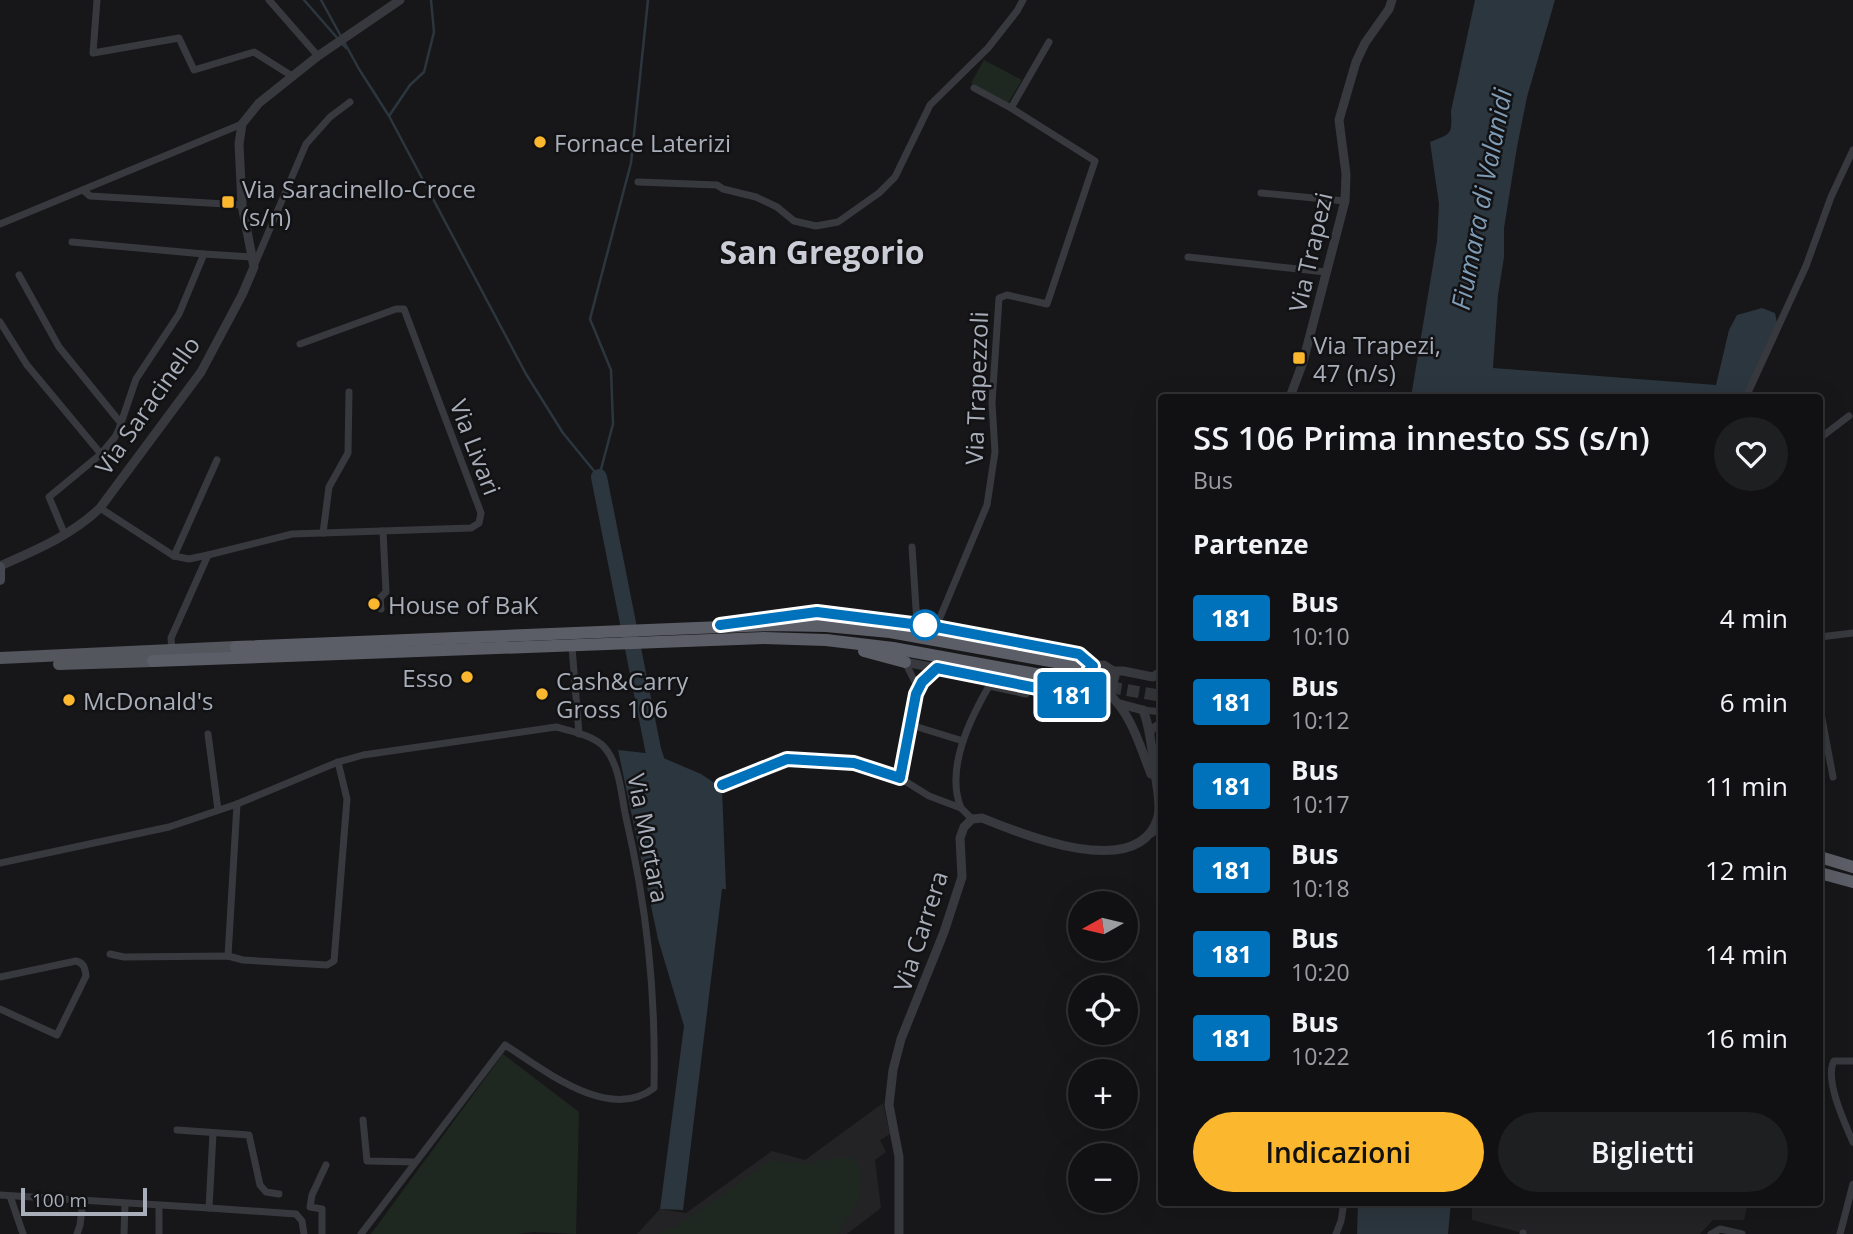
<!DOCTYPE html>
<html lang="it">
<head>
<meta charset="utf-8">
<style>
  :root { --surface:#111113; --page:#1e1f21; --text:#f1f3f6; --muted:#9c9da0; --line:#303133; --accent:#fbb72d }
  body { margin:0; font-family:"Open Sans",sans-serif; background:var(--page); color:var(--text); height:100vh; display:flex; flex-direction:column; font-size:26px; white-space:nowrap }
  * { box-sizing:border-box; margin:0 }
  p { font-size:23px; color:var(--muted) }
  .icon { flex:none; width:38px; height:38px; fill:none; stroke:currentColor; stroke-width:2; stroke-linecap:round; stroke-linejoin:round }
  .map { position:relative; flex:1; overflow:hidden }
  .sheet { position:absolute; left:1158px; top:394px; width:665px; height:812px; display:flex; flex-direction:column; background:var(--surface); border-radius:7px; box-shadow:0 7px 28px #0002,0 0 0 2px var(--line) }
  .sheet>* { flex:none }
  .badge { padding:0 14px; border-radius:5px; font-size:24px; line-height:46px }
  .needle { width:46px; rotate:262deg }
  .fabs { position:absolute; left:1068px; top:891px; display:grid; gap:14px }
  .fabs a { display:grid; place-items:center; width:70px; height:70px; border-radius:50%; background:var(--surface); box-shadow:0 7px 28px #0002,0 0 0 2px var(--line); font-size:35px }
  .scale { position:absolute; left:21px; bottom:18px; width:126px; box-sizing:border-box; padding-left:7px; border:4px solid #a8aeba; border-top:0; font-size:19px; line-height:24px; white-space:nowrap; color:#a8aeba; -webkit-text-stroke:5px #121214; paint-order:stroke }
  .map>.badge { position:absolute; translate:-50% -50%; box-shadow:0 0 0 4px #fff }
  h2 { padding:0 35px; font-size:26px; line-height:63px }
  .round { display:grid; place-items:center; flex:none; width:74px; height:74px; border-radius:37px; background:var(--page) }
  .summary { display:flex; align-items:center; justify-content:space-between; height:119px; padding:0 35px }
  h1 { font-size:33px; font-weight:600; line-height:52px }
  .action { display:flex; gap:14px; margin-top:auto; padding:14px 35px }
  .action a { flex:1; height:80px; border-radius:42px; background:var(--accent); color:#111; font-size:28px; font-weight:600; line-height:80px; text-align:center }
  .action a+a { background:var(--page); color:var(--text) }
  ul { padding:0; list-style:none }
  li { display:flex; align-items:center; gap:21px; height:84px; padding:0 35px }
  li div { flex:1 }
  li b { display:block; font-size:26px }
  li em { font-style:normal }
  li .badge { min-width:77px; font-weight:700; text-align:center }
  .map>svg:first-child { display:block }
  .built { fill:#232326 }
  .green { fill:#1f2820 }
  .water { fill:#2c363e }
  .lines { fill:none; stroke-linecap:round; stroke-linejoin:round }
  .stream { stroke:#2c363e; stroke-width:2.5 }
  .river { stroke:#2c363e; stroke-width:16 }
  .trunk-tunnel { stroke:#343539; stroke-width:12; stroke-dasharray:12 6; stroke-linecap:butt }
  .minor { stroke:#38393e; stroke-width:7 }
  .tertiary { stroke:#38393e; stroke-width:9 }
  .secondary { stroke:#46484f; stroke-width:10 }
  .primary { stroke:#54565e; stroke-width:12 }
  .trunk { stroke:#5c5e67; stroke-width:12 }
  .line-casing { stroke:#fff; stroke-width:16 }
  .line { stroke:#0072bc; stroke-width:10 }
  .poi-dot { fill:#fbb72d; stroke:#121214; stroke-width:2.5 }
  .stop-dot { fill:#fff; stroke:#0072bc; stroke-width:3.5 }
  .labels { text-anchor:middle; dominant-baseline:central; stroke-width:5; stroke-linejoin:round; paint-order:stroke }
  .poi-label { font-size:24px; fill:#a8aeba; stroke:#121214; text-anchor:start }
  .street-label { font-size:24px; fill:#a8aeba; stroke:#121214 }
  .water-label { font-size:26px; font-style:italic; fill:#7e9cb6; stroke:#121214 }
  .district-label { font-size:32px; font-weight:bold; fill:#cacdd5; stroke:#121214 }
</style>
</head>
<body>
<div class="map">
<svg width="1853" height="1234" viewBox="0 0 1853 1234">
  <rect width="100%" height="100%" fill="#171719"/>
  <!-- built -->
  <g class="built">
    <path d="M883,1103L890,1134L880,1140L886,1152L875,1160L881,1208L847,1234H637L660,1209L686,1213L772,1151L805,1160Z"/>
    <path d="M1472,1202H1748L1744,1220H1713L1700,1234H1527L1472,1220Z"/>
  </g>
  <!-- green -->
  <g class="green">
    <path d="M984,60L1022,80L1008,103L971,83Z"/>
    <path d="M503,1054L579,1112L576,1234L533,1232L519,1234H371Z"/>
    <path d="M832,1158H853L861,1168L859,1200L838,1234H657L682,1223L771,1160L805,1164Z"/>
  </g>
  <!-- water -->
  <g class="water">
    <path d="M1475,0H1555L1527,97L1517,147L1504,228V257L1498,295L1493,368L1716,385L1729,330L1737,315L1762,308L1775,313L1777,323L1752,380L1751,397H1411L1437,241L1439,204L1430,142C1452,133 1452,135 1451,111Z"/>
    <path d="M618,750L654,754L701,774L722,788L726,889H722L683,1210L660,1209L684,1026L658,939Z"/>
    <path d="M1358,1202H1451L1448,1234H1357Z"/>
  </g>
  <g class="lines">
    <!-- stream -->
    <g class="stream">
      <path d="M304,0L346,48"/>
      <path d="M321,0L359,69L389,116L526,374L563,433L599,477"/>
      <path d="M389,116L410,85L424,72L434,32L431,0"/>
      <path d="M599,477L613,424L611,370L590,319L631,163L648,0"/>
    </g>
    <!-- river -->
    <path class="river" d="M599,477L653,749L660,772"/>
    <!-- trunk-tunnel -->
    <g class="trunk-tunnel">
      <path d="M1078,666L1120,674"/>
      <path d="M1074,681L1162,696"/>
    </g>
    <!-- minor -->
    <g class="minor">
      <path d="M97,0L93,53L179,38L194,70L254,52L292,76"/>
      <path d="M269,0L318,56"/>
      <path d="M1011,108L1049,42"/>
      <path d="M638,182L717,185L723,189L756,197L777,207L794,221L816,226L838,222L879,193L895,177L930,105L988,48L1017,11L1023,0"/>
      <path d="M83,190L90,196L242,205"/>
      <path d="M1261,193L1345,201"/>
      <path d="M0,224L242,124"/>
      <path d="M72,242L204,254L252,257"/>
      <path d="M1188,257L1326,272"/>
      <path d="M254,266L306,144L330,117L350,102"/>
      <path d="M19,275L59,347L120,422"/>
      <path d="M0,322L27,365L101,454"/>
      <path d="M1746,397L1806,266L1831,197L1853,150"/>
      <path d="M1820,438L1849,416"/>
      <path d="M100,508L174,556"/>
      <path d="M323,533L329,487L348,453L349,392"/>
      <path d="M65,535L49,497L101,454L115,437L119,429L136,379L179,314L204,254"/>
      <path d="M912,547L917,624"/>
      <path d="M208,555L189,559L174,556L217,460"/>
      <path d="M381,609L380,598L386,592L383,531"/>
      <path d="M936,627L987,505L995,452L992,403L999,298L1007,295L1047,304L1095,161L1011,108L974,88"/>
      <path d="M1820,637L1853,633"/>
      <path d="M572,647L579,734"/>
      <path d="M172,650L171,638L208,555L292,534L471,528L479,523L481,513L404,309H396L300,344"/>
      <path d="M918,691L921,682L937,669"/>
      <path d="M1820,708L1833,777"/>
      <path d="M1143,710L1162,712"/>
      <path d="M911,725L963,741"/>
      <path d="M208,734L218,810"/>
      <path d="M1150,735L1154,727L1162,722"/>
      <path d="M900,778L916,694V684L905,662"/>
      <path d="M722,785L787,759L854,763L900,778L929,796L961,808L972,819"/>
      <path d="M961,808C945,769 970,719 989,686L1026,694"/>
      <path d="M1148,836L1162,827"/>
      <path d="M0,863L169,827L237,804L338,762L363,755L556,727C571,731 595,736 605,748C619,765 621,791 625,813C647,907 656,992 654,1088C609,1123 543,1069 505,1045L361,1234"/>
      <path d="M110,954L124,957L228,956L243,960L327,965L334,961L347,799L338,762"/>
      <path d="M228,956L237,804"/>
      <path d="M0,977L76,961C84,963 85,968 86,976L57,1035L0,1009"/>
      <path d="M1853,1061H1834C1824,1079 1845,1124 1853,1142"/>
      <path d="M363,1120L367,1161L415,1162"/>
      <path d="M177,1130L249,1135L260,1185L266,1192L279,1194"/>
      <path d="M0,1195L209,1208L213,1133"/>
      <path d="M10,1196L23,1234"/>
      <path d="M209,1208L296,1214L302,1221L304,1234"/>
      <path d="M1523,1233V1234"/>
      <path d="M77,1234L80,1225L83,1201"/>
      <path d="M124,1234L125,1204"/>
      <path d="M159,1234V1206"/>
      <path d="M322,1234V1209L310,1207L312,1195L326,1165"/>
      <path d="M1336,1234L1341,1221L1344,1202"/>
      <path d="M1711,1234L1720,1229L1742,1234"/>
      <path d="M1840,1234L1853,1184"/>
    </g>
    <!-- tertiary -->
    <g class="tertiary">
      <path d="M1290,397L1303,362L1345,201L1346,174L1339,120L1356,62L1365,43L1389,9L1392,0"/>
      <path d="M0,566C36,550 72,535 100,508L201,372L242,295L254,267L242,205L239,144L242,124L259,103L318,56L400,0"/>
      <path d="M817,612L917,624L1079,654L1093,666L1104,665L1113,671L1114,686L1108,693L1096,695L1086,686L1085,677L1093,666"/>
      <path d="M905,662L1072,695H1096"/>
      <path d="M1113,671H1123L1153,677L1162,671"/>
      <path d="M1108,693C1132,715 1139,744 1151,774"/>
      <path d="M1120,704L1143,710"/>
      <path d="M899,1234V1157L889,1105L893,1070L901,1039L944,932L962,877L960,838L964,827L972,819L982,818C1021,834 1139,883 1158,817C1161,804 1157,787 1155,774C1152,753 1151,730 1143,710"/>
    </g>
    <!-- secondary -->
    <path class="secondary" d="M0,567V580"/>
    <!-- primary -->
    <g class="primary">
      <path d="M0,658L236,647"/>
      <path d="M59,664L153,661"/>
    </g>
    <!-- trunk -->
    <g class="trunk">
      <path d="M768,619L817,612"/>
      <path d="M236,647L770,625L826,626L890,632L1078,666"/>
      <path d="M864,651L905,662"/>
      <path d="M153,661L764,638L826,640L893,648L1074,681"/>
      <path d="M1820,857L1853,867"/>
      <path d="M1820,873L1853,882"/>
    </g>
  </g>
  <g class="lines">
    <!-- line casing -->
    <g class="line-casing">
      <path id="line" d="M720,625L817,612L936,627L1079,654L1093,666C1082,675 1082,688 1096,695H1072L937,668L922,682L916,694L900,778L854,763L787,759L722,785"/>
    </g>
    <!-- line -->
    <use href="#line" class="line"/>
  </g>
  <!-- markers -->
  <g class="poi-dot">
    <circle cx="540" cy="142" r="7"/>
    <rect x="221" y="195" width="14" height="14" rx="3.5"/>
    <rect x="1292" y="351" width="14" height="14" rx="3.5"/>
    <circle cx="374" cy="604" r="7"/>
    <circle cx="467" cy="677" r="7"/>
    <circle cx="542" cy="694" r="7"/>
    <circle cx="69" cy="700" r="7"/>
  </g>
  <circle class="stop-dot" cx="925" cy="625" r="14"/>
  <g class="labels">
    <!-- poi labels -->
    <g class="poi-label">
      <text x="554" y="142">Fornace Laterizi</text>
      <text x="242" y="188">Via Saracinello-Croce<tspan x="242" dy="28">(s/n)</tspan></text>
      <text x="1313" y="344">Via Trapezi,<tspan x="1313" dy="28">47 (n/s)</tspan></text>
      <text x="388" y="604">House of BaK</text>
      <text x="453" y="677" text-anchor="end">Esso</text>
      <text x="556" y="680">Cash&amp;Carry<tspan x="556" dy="28">Gross 106</tspan></text>
      <text x="83" y="700">McDonald's</text>
    </g>
    <!-- street labels -->
    <g class="street-label">
      <text transform="translate(1310 252) rotate(-77)">Via Trapezi</text>
      <text transform="translate(976 388) rotate(-88)">Via Trapezzoli</text>
      <text transform="translate(147 405) rotate(-55)">Via Saracinello</text>
      <text transform="translate(476 447) rotate(69)">Via Livari</text>
      <text transform="translate(649 838) rotate(79)">Via Mortara</text>
      <text transform="translate(920 931) rotate(-72)">Via Carrera</text>
    </g>
    <!-- water labels -->
    <g class="water-label">
      <text transform="translate(1481 199) rotate(-79)">Fiumara di Valanidi</text>
    </g>
    <!-- district labels -->
    <g class="district-label">
      <text x="822" y="251">San Gregorio</text>
    </g>
  </g>
</svg>
<div class="fabs">
<a><svg class="needle" viewBox="-14 -14 28 28"><path d="M0-13l5 13h-10z" fill="#e53935"/><path d="M0 13l5-13h-10z" fill="#9c9da0"/></svg></a>
<a><svg class="icon" aria-label="locate" viewBox="0 0 24 24"><circle cx="12" cy="12" r="6"/><path d="M12 2v4M12 18v4M2 12h4M18 12h4"/></svg></a>
<a>+</a>
<a>−</a>
</div>
<div class="scale">100 m</div>
<b class="badge" style="left:1072px;top:695px;background:#0072bc;color:#fff">181</b>
<section class="sheet">
<div class="summary"><div><h1>SS 106 Prima innesto SS (s/n)</h1><p>Bus</p></div><a class="round"><svg class="icon" aria-label="heart" viewBox="0 0 24 24"><path d="M12 20l-8-8c-3-5 5-10 8-4 3-6 11-1 8 4z"/></svg></a></div>
<h2>Partenze</h2>
<ul>
<li><span class="badge" style="background:#0072bc;color:#fff">181</span><div><b>Bus</b><p>10:10</p></div><em>4 min</em></li>
<li><span class="badge" style="background:#0072bc;color:#fff">181</span><div><b>Bus</b><p>10:12</p></div><em>6 min</em></li>
<li><span class="badge" style="background:#0072bc;color:#fff">181</span><div><b>Bus</b><p>10:17</p></div><em>11 min</em></li>
<li><span class="badge" style="background:#0072bc;color:#fff">181</span><div><b>Bus</b><p>10:18</p></div><em>12 min</em></li>
<li><span class="badge" style="background:#0072bc;color:#fff">181</span><div><b>Bus</b><p>10:20</p></div><em>14 min</em></li>
<li><span class="badge" style="background:#0072bc;color:#fff">181</span><div><b>Bus</b><p>10:22</p></div><em>16 min</em></li>
</ul>
<div class="action"><a>Indicazioni</a><a>Biglietti</a></div>
</section>
</div>
</body>
</html>
